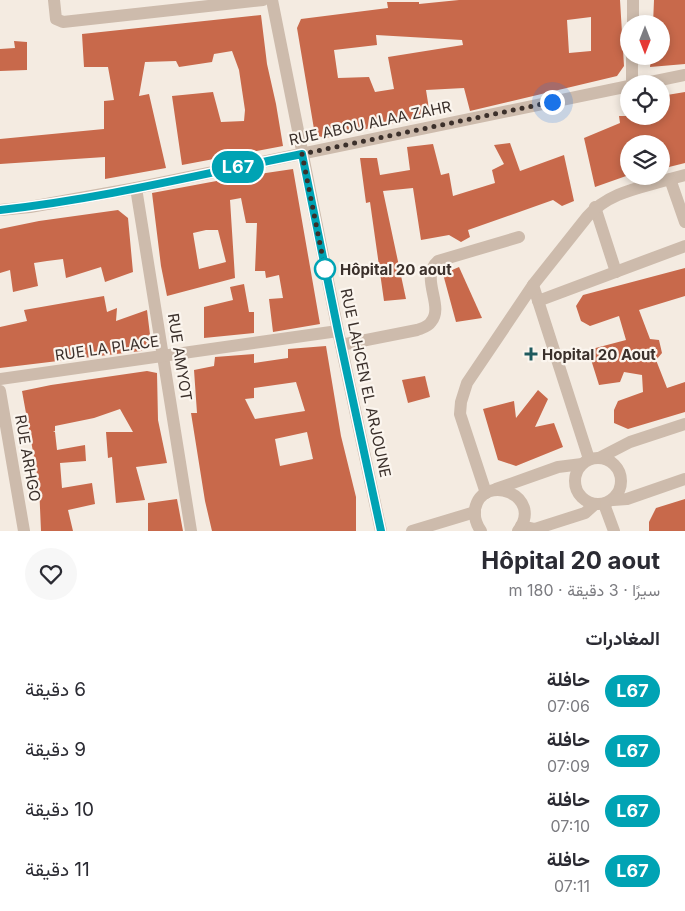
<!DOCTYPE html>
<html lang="ar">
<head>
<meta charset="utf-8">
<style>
  :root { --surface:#fff; --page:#f7f7f7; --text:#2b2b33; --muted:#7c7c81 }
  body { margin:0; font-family:Inter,Vazirmatn,sans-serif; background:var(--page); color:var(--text); direction:rtl; height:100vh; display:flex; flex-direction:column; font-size:19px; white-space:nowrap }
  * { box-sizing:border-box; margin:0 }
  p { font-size:16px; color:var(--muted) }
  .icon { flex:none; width:28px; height:28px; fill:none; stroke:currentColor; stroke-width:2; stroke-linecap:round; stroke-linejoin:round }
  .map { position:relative; height:531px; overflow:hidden; direction:ltr }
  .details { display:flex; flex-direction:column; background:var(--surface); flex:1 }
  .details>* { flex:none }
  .badge { padding:0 10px; border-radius:16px; font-size:18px; line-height:32px }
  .needle { width:32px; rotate:180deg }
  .controls { position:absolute; left:620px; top:15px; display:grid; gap:10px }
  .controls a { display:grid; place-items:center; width:50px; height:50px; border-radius:50%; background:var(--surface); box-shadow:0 2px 8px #0003; font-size:25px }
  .you { position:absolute; width:25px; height:25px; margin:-12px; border:4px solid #fff; border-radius:50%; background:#1a73e8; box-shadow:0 0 0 8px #1a73e833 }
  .map>.badge { position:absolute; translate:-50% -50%; box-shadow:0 0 0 2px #fff }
  h2 { padding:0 25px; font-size:19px; line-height:45px }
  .round { display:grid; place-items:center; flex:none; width:52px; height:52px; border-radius:26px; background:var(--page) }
  .head { display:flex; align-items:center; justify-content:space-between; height:85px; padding:0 25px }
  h1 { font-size:24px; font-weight:700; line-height:38px }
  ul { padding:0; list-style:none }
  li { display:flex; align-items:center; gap:15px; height:60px; padding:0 25px }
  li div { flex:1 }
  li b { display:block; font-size:19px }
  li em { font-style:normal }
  li .badge { min-width:55px; font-weight:700; text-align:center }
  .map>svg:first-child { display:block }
  .building { fill:#c8694b; fill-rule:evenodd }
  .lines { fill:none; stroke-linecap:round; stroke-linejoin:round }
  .minor { stroke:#cdbbac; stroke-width:12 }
  .line-casing { stroke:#fff; stroke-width:11 }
  .line { stroke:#00a3b4; stroke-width:8 }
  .walk { stroke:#3b302b; stroke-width:5; stroke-dasharray:0 9 }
  .stop-dot { fill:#fff; stroke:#00a3b4; stroke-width:2.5 }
  .poi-dot { fill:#1f5a5e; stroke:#fbf5ee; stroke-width:2 }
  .labels { text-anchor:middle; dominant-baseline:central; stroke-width:4.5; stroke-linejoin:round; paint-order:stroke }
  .street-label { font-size:15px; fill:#3b302b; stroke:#fbf5ee }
  .stop-label { font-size:15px; font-weight:bold; fill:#3b302b; stroke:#fbf5ee; text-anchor:start }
  .poi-label { font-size:15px; font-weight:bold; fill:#3b302b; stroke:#fbf5ee; text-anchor:start }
</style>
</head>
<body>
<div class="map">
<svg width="685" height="531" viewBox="0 0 685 531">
  <rect width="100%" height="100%" fill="#f4ebe1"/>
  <!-- building -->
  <g class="building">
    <path d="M459,0H620L624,66L617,76L470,111L464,88L426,90L430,115L325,138L315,135L297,28L301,19L388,8L387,2H419V4ZM591,17V51L569,53L567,20ZM376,35L462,40L463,45L388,57L394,89L375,92L369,77L338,78L334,50L377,45Z"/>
    <path d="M654,0H685V64L650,67L651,56H661V24H653Z"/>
    <path d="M261,15L267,64L276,104L283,146L182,165L172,96L213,92L221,122L244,121L245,110L239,70L232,51L214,54L212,62L179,67L176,61L145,62L139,96L149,94L166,168L105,179V157L0,164V139L104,129V101L114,100L108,67H84L82,34Z"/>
    <path d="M14,41L27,42V70L0,71V49L15,48Z"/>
    <path d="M685,92V163L661,169V144H629V175L595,187L584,138L620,123L619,116H661V96Z"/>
    <path d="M510,143L520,171L564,155L574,201L562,206L553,200L468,230L470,237L461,242L449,235L421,240L413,188L383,191L406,299L384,301L370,202L366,203L360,158H377L380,175L410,170L407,147L433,144L441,175L449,173L453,196L495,183L492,170L504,164L494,145Z"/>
    <path d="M293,169L320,324L273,332L269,299L283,298L279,275L266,278L265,271H255L257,223H246L241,198L230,200L235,278L167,296L161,266L152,193L238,177ZM206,230H218L226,262L199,269L193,233Z"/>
    <path d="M118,210L128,218L133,272L105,282L101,267L66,278L63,259L47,261L34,263L38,286L13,292L10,270L0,273V229L39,221Z"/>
    <path d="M459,267L482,318L456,322L443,274Z"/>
    <path d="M685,268V296L639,310L650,339L659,340L662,353L656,360L667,388L685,382V412L628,429L614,423V410L618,401L643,392L642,375L624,372L620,382L599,385L588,350L626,340L619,316L590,326L581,321L576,306L583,295Z"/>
    <path d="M244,284L249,312H254V333L204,338V307L233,300L230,287Z"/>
    <path d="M104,296L107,312L117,308L116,321L147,310L151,343L141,351L0,368V327L27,321L24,310Z"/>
    <path d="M326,346L341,436L356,497V531H212L205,501L191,413H197L194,370L214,366L215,357L254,354V363L288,358V349ZM296,382L305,411L255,419L245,399L254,398V388ZM307,432L313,459L280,466L275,439Z"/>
    <path d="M147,371L157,373L158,420L167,463L136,467L145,500L116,503L112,457L108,458L106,432H133L120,409L94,418L55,426V431L53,432H55L57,450L85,445L86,461L60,463L62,488L92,483L95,504L68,510L73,531H41L39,485L22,391L51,385Z"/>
    <path d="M425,376L430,397L408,403L402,380Z"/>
    <path d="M538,390L548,399L535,427L554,423L563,447L516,466L498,460L483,409L514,401L516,418Z"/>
    <path d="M177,499L183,531H148V503Z"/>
    <path d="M685,499V531H649V522L656,508Z"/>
  </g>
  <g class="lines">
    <!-- minor -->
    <g class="minor">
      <path d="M54,0L56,19L63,22L263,0"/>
      <path d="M272,0L338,331L381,531"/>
      <path d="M633,24V0"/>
      <path d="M632,84V56"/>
      <path d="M641,84L685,75"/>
      <path d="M670,179L685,175"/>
      <path d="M136,188L191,531"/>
      <path d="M595,207L616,272"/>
      <path d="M0,210L30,207L136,188L629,86"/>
      <path d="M533,285L589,459"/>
      <path d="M538,301L685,246"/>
      <path d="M341,345L417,330C422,328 428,327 431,322C445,306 419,278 438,261L519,237"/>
      <path d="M0,379L338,331"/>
      <path d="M0,391L24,531"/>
      <circle cx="598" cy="481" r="23"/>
      <path d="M599,458L630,442L685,424"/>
      <path d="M496,489L558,467L582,464"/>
      <path d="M486,493L460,414L461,402L467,383L533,285L587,217C609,192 640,188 670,179L685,222"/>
      <path d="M613,500L627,499L685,479"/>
      <path d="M604,504L614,531"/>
      <path d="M521,526L535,529L585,513L595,504"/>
      <path d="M412,531L475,512"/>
      <path d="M481,531C476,524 474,517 475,509C483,471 545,496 518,531"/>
    </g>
  </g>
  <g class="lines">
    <!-- line casing -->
    <g class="line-casing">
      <path id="line" d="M0,210C101,199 202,174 302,154L338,331L381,531"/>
    </g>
    <!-- line -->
    <use href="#line" class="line"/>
    <!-- walk -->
    <path class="walk" d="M325,269L302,154L552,102"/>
  </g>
  <!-- markers -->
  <circle class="stop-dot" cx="325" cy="269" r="10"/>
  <path class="poi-dot" d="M528.5 346.5h5v5h5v5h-5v5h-5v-5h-5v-5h5z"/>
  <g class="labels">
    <!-- street labels -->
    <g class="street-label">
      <text transform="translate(370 123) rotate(-12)">RUE ABOU ALAA ZAHR</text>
      <text transform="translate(107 348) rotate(-8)">RUE LA PLACE</text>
      <text transform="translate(180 357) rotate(81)">RUE AMYOT</text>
      <text transform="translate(366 383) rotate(78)">RUE LAHCEN EL ARJOUNE</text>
      <text transform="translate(28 458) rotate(80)">RUE ARHGO</text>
    </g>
    <!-- stop labels -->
    <g class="stop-label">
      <text x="340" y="269">Hôpital 20 aout</text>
    </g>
    <!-- poi labels -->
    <g class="poi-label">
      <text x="542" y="354">Hopital 20 Aout</text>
    </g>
  </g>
</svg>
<div class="controls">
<a><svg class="needle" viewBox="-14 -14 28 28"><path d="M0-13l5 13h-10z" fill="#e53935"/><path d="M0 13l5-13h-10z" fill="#7c7c81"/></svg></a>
<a><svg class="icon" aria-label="locate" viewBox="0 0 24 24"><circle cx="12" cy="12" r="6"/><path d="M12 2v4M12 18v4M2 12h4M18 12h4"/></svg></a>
<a><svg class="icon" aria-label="layers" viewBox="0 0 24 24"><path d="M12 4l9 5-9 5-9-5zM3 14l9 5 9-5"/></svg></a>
</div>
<div class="you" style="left:552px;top:102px"></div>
<b class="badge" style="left:238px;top:167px;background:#00a3b4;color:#fff">L67</b>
</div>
<section class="details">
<div class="head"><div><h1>Hôpital 20 aout</h1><p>سيرًا · 3 دقيقة · 180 m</p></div><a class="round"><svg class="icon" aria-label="heart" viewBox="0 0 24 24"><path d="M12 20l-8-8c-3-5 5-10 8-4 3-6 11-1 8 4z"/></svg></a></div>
<h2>المغادرات</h2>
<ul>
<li><span class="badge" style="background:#00a3b4;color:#fff">L67</span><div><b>حافلة</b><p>07:06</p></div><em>6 دقيقة</em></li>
<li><span class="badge" style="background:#00a3b4;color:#fff">L67</span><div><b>حافلة</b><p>07:09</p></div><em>9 دقيقة</em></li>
<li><span class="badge" style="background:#00a3b4;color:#fff">L67</span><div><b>حافلة</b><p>07:10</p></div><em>10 دقيقة</em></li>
<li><span class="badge" style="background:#00a3b4;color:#fff">L67</span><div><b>حافلة</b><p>07:11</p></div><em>11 دقيقة</em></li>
</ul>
</section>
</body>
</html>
